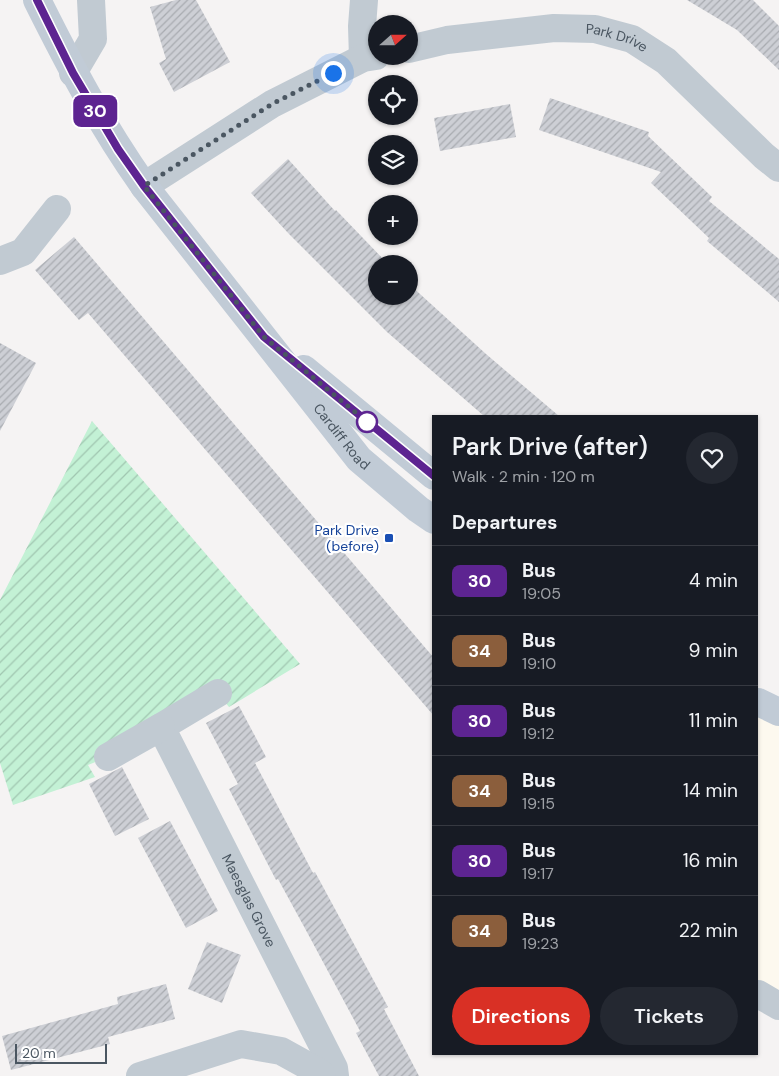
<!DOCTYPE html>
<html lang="en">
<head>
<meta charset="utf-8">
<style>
  :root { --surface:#171b24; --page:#242831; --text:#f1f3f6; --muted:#9ea1a6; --line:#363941; --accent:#d93025 }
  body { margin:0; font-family:"DM Sans",sans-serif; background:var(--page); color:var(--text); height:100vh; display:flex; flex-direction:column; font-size:19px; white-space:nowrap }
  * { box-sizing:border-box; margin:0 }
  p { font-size:16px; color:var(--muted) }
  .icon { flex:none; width:28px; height:28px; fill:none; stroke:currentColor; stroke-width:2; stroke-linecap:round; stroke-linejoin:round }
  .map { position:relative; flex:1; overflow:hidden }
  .details { position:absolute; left:432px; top:415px; width:326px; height:640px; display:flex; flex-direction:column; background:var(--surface); border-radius:0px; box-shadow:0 1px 4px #0004 }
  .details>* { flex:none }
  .badge { padding:0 10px; border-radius:8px; font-size:18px; line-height:32px }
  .needle { width:32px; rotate:69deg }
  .fabs { position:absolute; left:368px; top:15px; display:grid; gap:10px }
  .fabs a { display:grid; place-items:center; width:50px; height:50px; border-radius:50%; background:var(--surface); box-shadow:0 1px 4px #0004; font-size:25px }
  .scale { position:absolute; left:15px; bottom:12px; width:92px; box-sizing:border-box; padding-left:5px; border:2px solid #4a5661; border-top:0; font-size:14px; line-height:18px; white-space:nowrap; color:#4a5661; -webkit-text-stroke:4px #fff; paint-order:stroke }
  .you { position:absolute; width:25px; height:25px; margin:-12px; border:4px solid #fff; border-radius:50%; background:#1a73e8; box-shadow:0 0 0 8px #1a73e833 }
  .map>.badge { position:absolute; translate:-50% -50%; box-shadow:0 0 0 2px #fff }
  h2 { padding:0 20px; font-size:19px; line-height:45px }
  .round { display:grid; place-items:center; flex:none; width:52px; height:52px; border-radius:26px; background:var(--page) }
  .headline { display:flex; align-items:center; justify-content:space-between; height:85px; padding:0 20px }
  h1 { font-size:24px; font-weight:600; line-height:38px }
  .primary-button { display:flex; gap:10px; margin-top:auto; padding:10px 20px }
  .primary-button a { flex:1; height:58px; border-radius:30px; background:var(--accent); color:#fff; font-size:20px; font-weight:600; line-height:58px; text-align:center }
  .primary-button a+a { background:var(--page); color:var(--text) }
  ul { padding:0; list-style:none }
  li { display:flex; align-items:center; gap:15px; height:70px; padding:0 20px; border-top:1px solid var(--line) }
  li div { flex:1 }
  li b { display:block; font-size:19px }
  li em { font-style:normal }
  li .badge { min-width:55px; font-weight:700; text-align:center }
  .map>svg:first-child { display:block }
  .commercial { fill:#fdf9ef }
  .garden { fill:url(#garden-furrows) }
  .building { fill:url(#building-hatch) }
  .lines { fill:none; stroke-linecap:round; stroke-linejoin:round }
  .minor { stroke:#c1cad2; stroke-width:28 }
  .secondary { stroke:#c1cbd6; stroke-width:28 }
  .line-casing { stroke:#fff; stroke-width:11 }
  .line { stroke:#5d2491; stroke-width:8 }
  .walk { stroke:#4a5661; stroke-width:5; stroke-dasharray:0 9 }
  .stop-dot { fill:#fff; stroke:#5d2491; stroke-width:2.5 }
  .transit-dot { fill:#1a4fb4; stroke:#fff; stroke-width:2 }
  .labels { text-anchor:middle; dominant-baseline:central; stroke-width:4.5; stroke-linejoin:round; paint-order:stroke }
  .street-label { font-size:14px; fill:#4a5661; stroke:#fff }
  .transit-label { font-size:14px; fill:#164399; stroke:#fff; text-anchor:end }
</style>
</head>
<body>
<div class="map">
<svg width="779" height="1076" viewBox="0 0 779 1076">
  <defs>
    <pattern id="garden-furrows" width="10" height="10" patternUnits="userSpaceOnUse" patternTransform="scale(1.25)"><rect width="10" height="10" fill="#c3f1d5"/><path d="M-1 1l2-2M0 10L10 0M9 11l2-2" fill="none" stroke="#a0c6b0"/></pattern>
    <pattern id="building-hatch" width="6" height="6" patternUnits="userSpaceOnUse" patternTransform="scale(1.25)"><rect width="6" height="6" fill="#cdcfd5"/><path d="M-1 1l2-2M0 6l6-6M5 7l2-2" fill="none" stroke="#a8abb0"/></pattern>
  </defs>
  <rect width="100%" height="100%" fill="#f5f3f3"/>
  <!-- commercial -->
  <path class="commercial" d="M758,702L779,712V1006L758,994Z"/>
  <!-- garden -->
  <path class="garden" d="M92,421L300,664L229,707L218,694L108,757L88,765L95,777L13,805L0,763V600Z"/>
  <!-- building -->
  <g class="building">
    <path d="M176,0H196L230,62L174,92L159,63L166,59L150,7Z"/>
    <path d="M687,0H753L779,26V70L737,30Z"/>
    <path d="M550,98L649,132L648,136L712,197L709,201L779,259V302L707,241L709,238L651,183L661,172L539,130Z"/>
    <path d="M510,104L516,137L440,151L434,118Z"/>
    <path d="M288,159L335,211L336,210L388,264H376V296H409V284L486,354L559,416H484L387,332L289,234L251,193Z"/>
    <path d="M74,237L434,658V716L88,313L79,320L35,270Z"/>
    <path d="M0,343L36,363L0,431Z"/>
    <path d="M239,706L266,757L255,763L313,873L315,872L388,1007L384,1009L419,1076H379L356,1033L360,1031L308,934L278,879L276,880L229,789L238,784L206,723Z"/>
    <path d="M122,767L149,819L115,836L89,784Z"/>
    <path d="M170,821L218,911L186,928L138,838Z"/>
    <path d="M207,942L241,955L222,1003L188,989Z"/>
    <path d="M166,984L175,1019L108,1037L110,1044L11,1070L2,1036L118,1004L117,997Z"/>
  </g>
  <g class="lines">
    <!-- minor -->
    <g class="minor">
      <path id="s1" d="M409,49L447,40L554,28L595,29L632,39L666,61L764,156L779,168"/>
      <path d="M363,58L362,26L364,0"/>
      <path d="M73,73L93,39L91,0"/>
      <path d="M144,186L272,104L363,58L376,56"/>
      <path d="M0,261L23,252L57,209"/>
      <path id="s2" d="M218,693L161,727L334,1068L335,1076"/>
      <path d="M108,757L161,727"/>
      <path d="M758,994L779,1006"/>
      <path d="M140,1076L241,1044L281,1051L319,1072L322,1076"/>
    </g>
    <!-- secondary -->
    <g class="secondary">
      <path id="s3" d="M37,0C70,66 101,125 144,186L359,459L418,509L434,520"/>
      <path d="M304,369L434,476"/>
      <path d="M758,702L779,712"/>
    </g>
  </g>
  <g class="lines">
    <!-- line casing -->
    <g class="line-casing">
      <path id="line" d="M37,0L73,73L118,149L144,186L264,337L434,476"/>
    </g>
    <!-- line -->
    <use href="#line" class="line"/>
    <!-- walk -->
    <path class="walk" d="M333,73L272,104L144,186L264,337L372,426L367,422"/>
  </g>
  <!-- markers -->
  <circle class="stop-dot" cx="367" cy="422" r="10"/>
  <rect class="transit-dot" x="384" y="533" width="10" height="10" rx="2.5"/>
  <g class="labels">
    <!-- street labels -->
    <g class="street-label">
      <text stroke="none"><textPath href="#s1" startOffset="211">Park Drive</textPath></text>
      <text stroke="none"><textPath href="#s3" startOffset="534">Cardiff Road</textPath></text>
      <text stroke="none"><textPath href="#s2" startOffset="261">Maesglas Grove</textPath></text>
    </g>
    <!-- transit labels -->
    <g class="transit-label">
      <text x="379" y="530">Park Drive<tspan x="379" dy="16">(before)</tspan></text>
    </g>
  </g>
</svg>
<div class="fabs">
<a><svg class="needle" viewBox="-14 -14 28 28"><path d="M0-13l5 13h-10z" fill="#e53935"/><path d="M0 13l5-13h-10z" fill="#9ea1a6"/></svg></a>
<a><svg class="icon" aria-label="locate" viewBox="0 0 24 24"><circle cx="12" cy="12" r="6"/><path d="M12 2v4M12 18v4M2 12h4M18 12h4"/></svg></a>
<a><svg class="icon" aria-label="layers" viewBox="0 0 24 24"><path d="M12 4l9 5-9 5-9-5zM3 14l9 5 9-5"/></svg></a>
<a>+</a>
<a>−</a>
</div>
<div class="scale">20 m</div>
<div class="you" style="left:333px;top:73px"></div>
<b class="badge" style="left:95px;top:111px;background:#5d2491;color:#fff">30</b>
<section class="details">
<div class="headline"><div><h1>Park Drive (after)</h1><p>Walk · 2 min · 120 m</p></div><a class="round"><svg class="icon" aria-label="heart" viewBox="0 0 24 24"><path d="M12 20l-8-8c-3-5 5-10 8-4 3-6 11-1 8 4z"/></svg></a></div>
<h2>Departures</h2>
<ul>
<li><span class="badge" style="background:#5d2491;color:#fff">30</span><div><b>Bus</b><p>19:05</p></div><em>4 min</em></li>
<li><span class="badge" style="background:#8b5e3c;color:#fff">34</span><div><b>Bus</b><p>19:10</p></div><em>9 min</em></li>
<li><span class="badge" style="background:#5d2491;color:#fff">30</span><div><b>Bus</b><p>19:12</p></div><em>11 min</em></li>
<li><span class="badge" style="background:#8b5e3c;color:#fff">34</span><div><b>Bus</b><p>19:15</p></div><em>14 min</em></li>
<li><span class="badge" style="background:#5d2491;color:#fff">30</span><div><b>Bus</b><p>19:17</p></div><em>16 min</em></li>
<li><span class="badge" style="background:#8b5e3c;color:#fff">34</span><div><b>Bus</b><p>19:23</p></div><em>22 min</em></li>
</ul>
<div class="primary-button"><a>Directions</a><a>Tickets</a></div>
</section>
</div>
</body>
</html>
